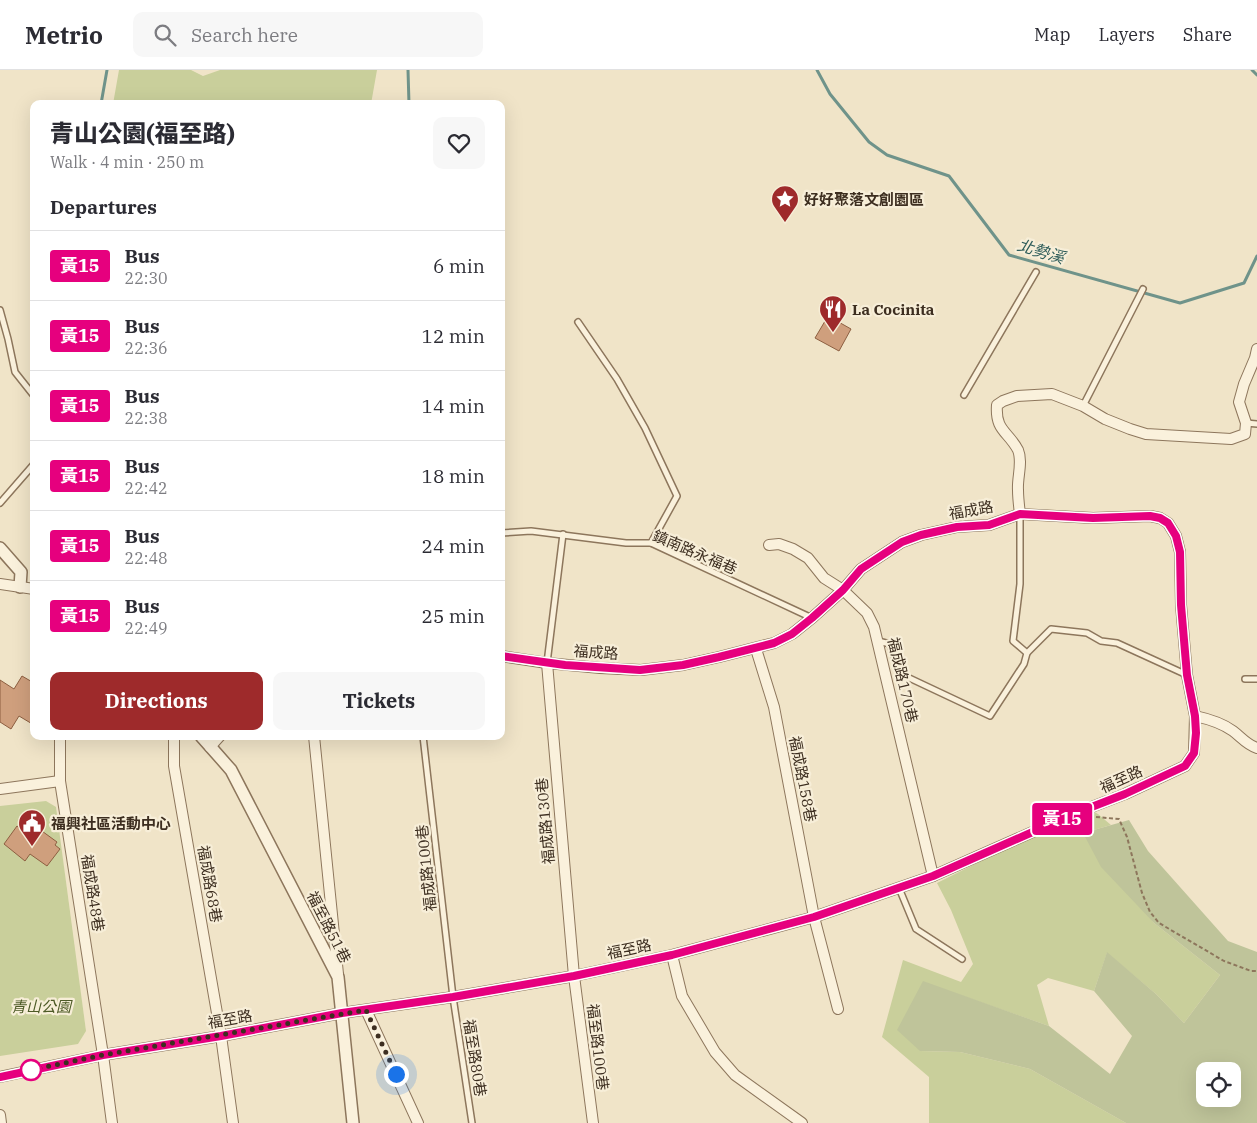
<!DOCTYPE html>
<html lang="en">
<head>
<meta charset="utf-8">
<style>
  :root { --surface:#fff; --page:#f7f7f7; --text:#2b2b33; --muted:#7c7c81; --line:#e1e1e2; --accent:#9e2a2b }
  body { margin:0; font-family:"IBM Plex Serif","Noto Sans TC",serif; background:var(--page); color:var(--text); height:100vh; display:flex; flex-direction:column; font-size:19px; white-space:nowrap }
  * { box-sizing:border-box; margin:0 }
  p { font-size:16px; color:var(--muted) }
  .icon { flex:none; width:28px; height:28px; fill:none; stroke:currentColor; stroke-width:2; stroke-linecap:round; stroke-linejoin:round }
  .map { position:relative; flex:1; overflow:hidden }
  .panel { position:absolute; left:30px; top:30px; width:475px; height:640px; display:flex; flex-direction:column; background:var(--surface); border-radius:10px; box-shadow:0 5px 20px #0002 }
  .panel>* { flex:none }
  .badge { padding:0 10px; border-radius:4px; font-size:18px; line-height:32px }
  .controls { position:absolute; left:1196px; top:992px; display:grid; gap:10px }
  .controls a { display:grid; place-items:center; width:45px; height:45px; border-radius:10px; background:var(--surface); box-shadow:0 5px 20px #0002; font-size:25px }
  .you { position:absolute; width:25px; height:25px; margin:-12px; border:4px solid #fff; border-radius:50%; background:#1a73e8; box-shadow:0 0 0 8px #1a73e833 }
  .map>.badge { position:absolute; translate:-50% -50%; box-shadow:0 0 0 2px #fff }
  h2 { padding:0 20px; font-size:19px; line-height:45px }
  .round { display:grid; place-items:center; flex:none; width:52px; height:52px; border-radius:10px; background:var(--page) }
  .headline { display:flex; align-items:center; justify-content:space-between; height:85px; padding:0 20px }
  h1 { font-size:24px; font-weight:800; line-height:38px }
  .action { display:flex; gap:10px; margin-top:auto; padding:10px 20px }
  .action a { flex:1; height:58px; border-radius:10px; background:var(--accent); color:#fff; font-size:20px; font-weight:800; line-height:58px; text-align:center }
  .action a+a { background:var(--page); color:var(--text) }
  ul { padding:0; list-style:none }
  li { display:flex; align-items:center; gap:15px; height:70px; padding:0 20px; border-top:1px solid var(--line) }
  li div { flex:1 }
  li b { display:block; font-size:19px }
  li em { font-style:normal }
  li .badge { min-width:55px; font-weight:700; text-align:center }
  header { display:flex; align-items:center; gap:30px; box-sizing:border-box; height:70px; padding:0 25px; background:var(--surface); border-bottom:1px solid var(--line) }
  header strong { font-size:24px }
  nav { display:flex; gap:28px; margin-inline-start:auto; font-size:18px }
  .search { width:350px; height:45px; background:var(--page); display:flex; align-items:center; gap:12px; box-sizing:border-box; padding:0 18px; border-radius:10px; color:var(--muted); font-size:19px }
  .map>svg:first-child { display:block }
  .green { fill:#c9cf9b }
  .cemetery { fill:#bfc49a; fill-rule:evenodd }
  .lines { fill:none; stroke-linecap:round; stroke-linejoin:round }
  .stream { stroke:#6f938a; stroke-width:3 }
  .building { fill:#cf9f7d; stroke:#8d5f41 }
  .service-casing { stroke:#8d765c; stroke-width:8 }
  .minor-casing { stroke:#8d765c; stroke-width:12 }
  .tertiary-casing { stroke:#8d765c; stroke-width:14 }
  .path { stroke:#8d765c; stroke-width:2; stroke-dasharray:4 2.5; stroke-linecap:butt }
  .service { stroke:#faf1dc; stroke-width:5 }
  .minor { stroke:#faf1dc; stroke-width:10 }
  .tertiary { stroke:#faf1dc; stroke-width:11 }
  .line-casing { stroke:#fff; stroke-width:11 }
  .line { stroke:#e6007e; stroke-width:8 }
  .walk { stroke:#3d2e20; stroke-width:5; stroke-dasharray:0 9 }
  .stop-dot { fill:#fff; stroke:#e6007e; stroke-width:2.5 }
  .labels { text-anchor:middle; dominant-baseline:central; stroke-width:4.5; stroke-linejoin:round; paint-order:stroke }
  .poi-label { font-size:15px; font-weight:bold; fill:#3d2e20; stroke:#f7eed8; text-anchor:start }
  .street-label { font-size:15px; fill:#3d2e20; stroke:#f7eed8 }
  .park-label { font-size:15px; font-style:italic; fill:#4d5a26; stroke:#f7eed8 }
  .water-label { font-size:16px; font-style:italic; fill:#2f5d5a; stroke:#f7eed8 }
</style>
</head>
<body>
<header>
<strong>Metrio</strong>
<div class="search"><svg class="icon" aria-label="search" viewBox="0 0 24 24"><circle cx="10" cy="10" r="6"/><path d="M15 15l6 6"/></svg>Search here</div>
<nav><a>Map</a><a>Layers</a><a>Share</a></nav>
</header>
<div class="map">
<svg width="1257" height="1053" viewBox="0 0 1257 1053">
  <rect width="100%" height="100%" fill="#f0e4c8"/>
  <!-- green -->
  <g class="green">
    <path d="M119,0H191L203,6L220,0H377L371,34H113Z"/>
    <path d="M46,731L56,737L86,961L78,974L0,986V736Z"/>
    <path d="M1087,738L1098,744L1111,755L1083,763L1154,853L1220,905L1184,953L1156,924L1107,883L1094,921L1048,908L1037,915L1049,956L923,912L920,981L960,982L1030,999L1126,1053H929V1007L882,967L903,890L961,912L973,894L951,840L937,813Z"/>
  </g>
  <!-- cemetery -->
  <path class="cemetery" d="M1129,750L1148,781L1228,871L1257,882V1053H1126L1030,999L960,982L920,981L897,960L923,911L1049,956L1110,1004L1132,966L1094,921L1107,882L1156,924L1184,953L1220,905L1154,853L1101,797L1083,763ZM1205,1001H1232V1029H1205Z"/>
  <g class="lines">
    <!-- stream -->
    <g class="stream">
      <path d="M408,0L409,34"/>
      <path d="M817,0L830,24L869,72L887,85L949,106L1009,185L1180,233L1244,213L1257,186"/>
      <path d="M1252,0L1257,5"/>
      <path d="M101,34L107,0"/>
    </g>
  </g>
  <!-- building -->
  <g class="building">
    <path d="M828,246L851,259L839,281L815,268Z"/>
    <path d="M22,606L34,613V655L19,646L11,659L0,652V610L14,619Z"/>
    <path d="M17,756L28,764L35,756L57,772L55,775L60,779L47,796L30,784L25,791L4,774Z"/>
  </g>
  <g class="lines">
    <!-- service casing -->
    <g class="service-casing">
      <g id="service">
        <path d="M0,240L8,269L15,302L34,326"/>
        <path d="M578,252L617,309L645,358L677,426L651,473"/>
        <path d="M964,325L1036,202"/>
        <path d="M1083,336L1143,219"/>
        <path d="M1246,353L1257,354"/>
        <path d="M0,433L34,394"/>
        <path d="M501,463L531,461L626,473H651L812,548"/>
        <path d="M878,571L890,574L898,598L905,606L990,646L1024,594L1027,583L1013,571L1020,514V444"/>
        <path d="M1027,583L1051,559L1087,563L1101,571L1117,573L1187,605"/>
        <path d="M547,593L563,464"/>
        <path d="M1245,609H1257"/>
        <path d="M423,666L453,927L472,1053"/>
        <path d="M899,818L916,859L962,889"/>
      </g>
    </g>
    <!-- minor casing -->
    <g class="minor-casing">
      <g id="minor">
        <path d="M1020,444C1019,436 1018,428 1018,420C1017,408 1023,392 1018,380C1008,361 995,361 997,335L1003,331L1017,326L1052,324L1083,336L1105,349L1130,359L1146,364L1231,369L1245,364L1246,353L1239,332L1244,314L1255,288L1257,279"/>
        <path d="M769,475L779,474L793,479L808,488L824,508L843,520L867,543L874,557L933,806"/>
        <path d="M0,514L34,519"/>
        <path d="M756,579L774,637L814,847L838,939"/>
        <path d="M547,593L574,906L593,1053"/>
        <path d="M1195,646C1209,649 1222,653 1233,661C1241,667 1247,675 1257,678"/>
        <path d="M60,666V711L103,985L112,1053"/>
        <path d="M174,666V696L221,966L233,1053"/>
        <path d="M314,666L338,904"/>
        <path d="M210,677L220,666"/>
        <path d="M0,719L60,711"/>
        <path d="M672,885L682,926L715,982L735,1005L802,1053"/>
        <path d="M366,940L418,1053"/>
        <path d="M0,1007L103,985L221,966L342,943L453,927L574,906L672,885L814,847L933,806L1071,745L1125,724L1185,696L1194,683L1195,646L1187,605L1181,535L1180,482L1176,466L1168,453L1160,448L1150,446L1093,448L1020,444L989,455L957,457L921,465L902,472L861,499L843,520L812,548L792,564L774,573L719,587L683,595L641,600L600,598L547,593L501,586"/>
        <path d="M0,1045L1,1053"/>
      </g>
    </g>
    <!-- tertiary casing -->
    <g class="tertiary-casing">
      <g id="tertiary">
        <path d="M0,478L21,502L20,517"/>
        <path d="M201,666L231,700L338,907L353,1053"/>
      </g>
    </g>
    <!-- path -->
    <path class="path" d="M1096,747L1119,749L1127,767L1142,823L1150,842L1159,853L1224,891L1251,901H1257"/>
    <!-- service -->
    <use href="#service" class="service"/>
    <!-- minor -->
    <use href="#minor" class="minor"/>
    <!-- tertiary -->
    <use href="#tertiary" class="tertiary"/>
  </g>
  <g class="lines">
    <!-- line casing -->
    <g class="line-casing">
      <path id="line" d="M0,1007L103,985L221,966L342,943L453,927L574,906L672,885L814,847L933,806L1071,745L1125,724L1185,696L1194,683L1196,663L1195,646L1187,605L1181,535L1180,482L1176,466L1168,453L1160,448L1150,446L1093,448L1020,444L989,455L957,457L921,465L902,472L861,499L843,520L812,548L792,564L774,573L719,587L683,595L640,600L565,595L501,586"/>
    </g>
    <!-- line -->
    <use href="#line" class="line"/>
    <!-- walk -->
    <path class="walk" d="M31,1000L103,985L366,940L396,1004"/>
  </g>
  <!-- icons -->
  <defs>
    <g id="sight-pin" transform="scale(1.4375)"><path d="M0 17L-7.5 6A9.5 9.5 0 1 1 7.5 6Z" fill="#9e2a2b" stroke="#f7eed8"/><path d="M0-6L1.8-2.2L6-1.7L2.9 1.2L3.7 5.4L0 3.3L-3.7 5.4L-2.9 1.2L-6-1.7L-1.8-2.2Z" fill="#fff"/></g>
    <g id="restaurant-pin" transform="scale(1.4375)"><path d="M0 17L-7.5 6A9.5 9.5 0 1 1 7.5 6Z" fill="#9e2a2b" stroke="#f7eed8"/><path d="M-5-6h1v4h1v-4h1v4h1v-4h1v5L-1.5 .5V6h-2V.5L-5-1ZM5-6V6H3V1.5H1.5Q1.5-4 5-6Z" fill="#fff"/></g>
    <g id="civic-pin" transform="scale(1.4375)"><path d="M0 17L-7.5 6A9.5 9.5 0 1 1 7.5 6Z" fill="#9e2a2b" stroke="#f7eed8"/><path d="M-.6-6.5H3V-4.5H.6V-3L4-1V1h2V6H-6V1h2V-1L-.6-3ZM-1.2 2.5V6h2.4V2.5Z" fill="#fff"/></g>
  </defs>
  <g fill-rule="evenodd">
    <use href="#sight-pin" x="785" y="129"/>
    <use href="#restaurant-pin" x="833" y="239"/>
    <use href="#civic-pin" x="32" y="753"/>
  </g>
  <!-- markers -->
  <circle class="stop-dot" cx="31" cy="1000" r="10"/>
  <g class="labels">
    <!-- poi labels -->
    <g class="poi-label">
      <text x="804" y="129">好好聚落文創園區</text>
      <text x="852" y="239">La Cocinita</text>
      <text x="51" y="753">福興社區活動中心</text>
    </g>
    <!-- street labels -->
    <g class="street-label">
      <text transform="translate(971 440) rotate(-10)">福成路</text>
      <text transform="translate(695 482) rotate(23)">鎮南路永福巷</text>
      <text transform="translate(596 582) rotate(4)">福成路</text>
      <text transform="translate(903 610) rotate(77)">福成路170巷</text>
      <text transform="translate(803 709) rotate(79)">福成路158巷</text>
      <text transform="translate(1121 709) rotate(-24)">福至路</text>
      <text transform="translate(545 751) rotate(-95)">福成路130巷</text>
      <text transform="translate(426 798) rotate(-96)">福成路100巷</text>
      <text transform="translate(210 814) rotate(80)">福成路68巷</text>
      <text transform="translate(93 823) rotate(81)">福成路48巷</text>
      <text transform="translate(329 857) rotate(63)">福至路51巷</text>
      <text transform="translate(629 879) rotate(-12)">福至路</text>
      <text transform="translate(230 949) rotate(-10)">福至路</text>
      <text transform="translate(598 977) rotate(83)">福至路100巷</text>
      <text transform="translate(475 988) rotate(81)">福至路80巷</text>
    </g>
    <!-- park labels -->
    <g class="park-label">
      <text x="41" y="936">青山公園</text>
    </g>
    <!-- water labels -->
    <g class="water-label">
      <text transform="translate(1041 181) rotate(17)">北勢溪</text>
    </g>
  </g>
</svg>
<div class="controls">
<a><svg class="icon" aria-label="locate" viewBox="0 0 24 24"><circle cx="12" cy="12" r="6"/><path d="M12 2v4M12 18v4M2 12h4M18 12h4"/></svg></a>
</div>
<div class="you" style="left:396px;top:1004px"></div>
<b class="badge" style="left:1062px;top:749px;background:#e6007e;color:#fff">黃15</b>
<section class="panel">
<div class="headline"><div><h1>青山公園(福至路)</h1><p>Walk · 4 min · 250 m</p></div><a class="round"><svg class="icon" aria-label="heart" viewBox="0 0 24 24"><path d="M12 20l-8-8c-3-5 5-10 8-4 3-6 11-1 8 4z"/></svg></a></div>
<h2>Departures</h2>
<ul>
<li><span class="badge" style="background:#e6007e;color:#fff">黃15</span><div><b>Bus</b><p>22:30</p></div><em>6 min</em></li>
<li><span class="badge" style="background:#e6007e;color:#fff">黃15</span><div><b>Bus</b><p>22:36</p></div><em>12 min</em></li>
<li><span class="badge" style="background:#e6007e;color:#fff">黃15</span><div><b>Bus</b><p>22:38</p></div><em>14 min</em></li>
<li><span class="badge" style="background:#e6007e;color:#fff">黃15</span><div><b>Bus</b><p>22:42</p></div><em>18 min</em></li>
<li><span class="badge" style="background:#e6007e;color:#fff">黃15</span><div><b>Bus</b><p>22:48</p></div><em>24 min</em></li>
<li><span class="badge" style="background:#e6007e;color:#fff">黃15</span><div><b>Bus</b><p>22:49</p></div><em>25 min</em></li>
</ul>
<div class="action"><a>Directions</a><a>Tickets</a></div>
</section>
</div>
</body>
</html>
